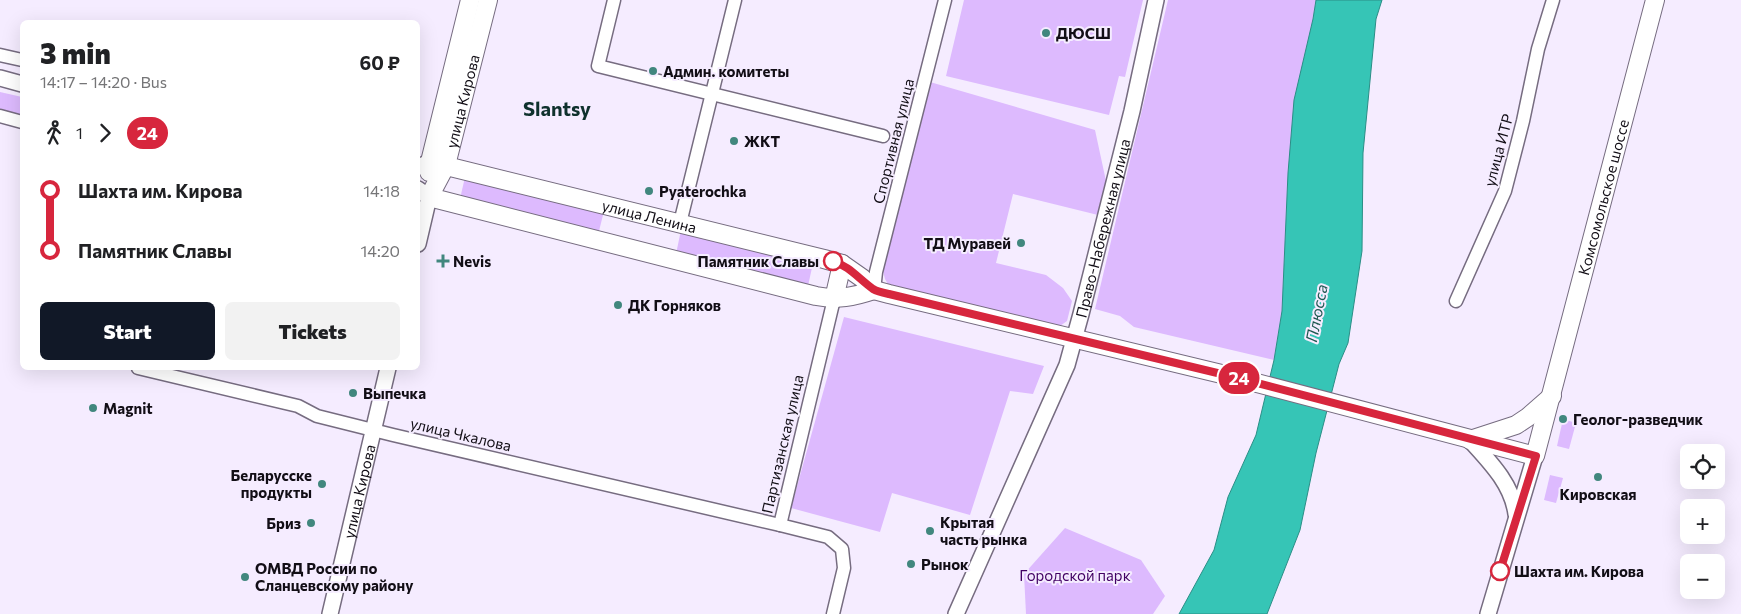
<!DOCTYPE html>
<html lang="en">
<head>
<meta charset="utf-8">
<style>
  :root { --surface:#fff; --page:#f2f2f2; --text:#202124; --muted:#757577; --accent:#111827 }
  body { margin:0; font-family:Commissioner,sans-serif; background:var(--page); color:var(--text); height:100vh; display:flex; flex-direction:column; font-size:19px; white-space:nowrap }
  * { box-sizing:border-box; margin:0 }
  p { font-size:16px; color:var(--muted) }
  .icon { flex:none; width:28px; height:28px; fill:none; stroke:currentColor; stroke-width:2; stroke-linecap:round; stroke-linejoin:round }
  .map { position:relative; flex:1; overflow:hidden }
  .panel { position:absolute; left:20px; top:20px; width:400px; height:350px; display:flex; flex-direction:column; background:var(--surface); border-radius:8px; box-shadow:0 5px 20px #0002 }
  .panel>* { flex:none }
  .badge { padding:0 10px; border-radius:16px; font-size:18px; line-height:32px }
  .tools { position:absolute; left:1680px; top:444px; display:grid; gap:10px }
  .tools a { display:grid; place-items:center; width:45px; height:45px; border-radius:8px; background:var(--surface); box-shadow:0 5px 20px #0002; font-size:25px }
  .map>.badge { position:absolute; translate:-50% -50%; box-shadow:0 0 0 2px #fff }
  .legs { display:flex; align-items:center; gap:8px; height:55px; padding:0 20px; font-size:16px }
  .legs p { margin-inline-start:auto }
  .summary { display:flex; align-items:center; justify-content:space-between; height:85px; padding:0 20px }
  h1 { font-size:28px; font-weight:800; line-height:38px }
  .action { display:flex; gap:10px; margin-top:auto; padding:10px 20px }
  .action a { flex:1; height:58px; border-radius:8px; background:var(--accent); color:#fff; font-size:20px; font-weight:800; line-height:58px; text-align:center }
  .action a+a { background:var(--page); color:var(--text) }
  ul { padding:0 20px; list-style:none }
  li { display:flex; align-items:center; gap:18px; height:60px; font-size:19px }
  li i { display:grid; place-items:center; width:8px; height:100%; margin:0 6px; background:currentColor }
  li i::after { content:''; width:12px; height:12px; margin:-6px; border:4px solid; border-radius:50%; background:var(--surface) }
  li p { margin-inline-start:auto }
  li:first-child i { background:linear-gradient(#0000 50%,currentColor 0) }
  li:last-child i { background:linear-gradient(currentColor 50%,#0000 0) }
  .map>svg:first-child { display:block }
  .green { fill:#ddbafe }
  .water { fill:#36c5b6; stroke:#2b8e86 }
  .lines { fill:none; stroke-linecap:round; stroke-linejoin:round }
  .minor-casing { stroke:#766c80; stroke-width:15 }
  .tertiary-casing { stroke:#766c80; stroke-width:18 }
  .secondary-casing { stroke:#766c80; stroke-width:20 }
  .minor { stroke:#fff; stroke-width:12 }
  .tertiary { stroke:#fff; stroke-width:15 }
  .secondary { stroke:#fff; stroke-width:18 }
  .line-1-casing { stroke:#fff; stroke-width:11 }
  .line-1 { stroke:#d7263d; stroke-width:8 }
  .poi-dot { fill:#41877e; stroke:#f5ecff; stroke-width:2 }
  .stop-1-dot { fill:#fff; stroke:#d7263d; stroke-width:2.5 }
  .labels { text-anchor:middle; dominant-baseline:central; stroke-width:4; stroke-linejoin:round; paint-order:stroke }
  .poi-label { font-size:15px; font-weight:bold; fill:#120e16; stroke:#f5ecff; text-anchor:start }
  .street-label { font-size:15px; fill:#120e16; stroke:#f5ecff }
  .stop-label { font-size:15px; font-weight:bold; fill:#120e16; stroke:#f5ecff; text-anchor:end }
  .park-label { font-size:15px; fill:#420264; stroke:#f5ecff }
  .water-label { font-size:16px; font-style:italic; fill:#1f5851; stroke:#f5ecff }
  .district-label { font-size:20px; font-weight:bold; fill:#0f312d; stroke:#f5ecff }
</style>
</head>
<body>
<div class="map">
<svg width="1741" height="614" viewBox="0 0 1741 614">
  <rect width="100%" height="100%" fill="#f5ecff"/>
  <!-- green -->
  <g class="green">
    <path d="M964,0H1143L1125,77L1119,76L1109,115L946,76Z"/>
    <path d="M1168,0H1316L1288,173L1282,311L1274,360L1134,327L1120,316L1095,309Z"/>
    <path d="M930,82L1095,130L1106,181L1098,215L1013,194L996,263L1046,275L1063,288L1072,301L1067,321L1060,326L889,286L885,279L883,271Z"/>
    <path d="M0,92L22,97V115L0,110Z"/>
    <path d="M465,177L604,211L598,235L460,199Z"/>
    <path d="M681,230L813,263L808,286L676,254Z"/>
    <path d="M844,317L1044,366L1033,394L1010,391L970,515L892,493L880,532L791,508Z"/>
    <path d="M1563,419L1576,423L1569,449L1557,446Z"/>
    <path d="M1550,475L1563,478L1556,503L1544,500Z"/>
    <path d="M1065,528L1141,560L1165,596L1153,614H1026L1024,574Z"/>
  </g>
  <!-- water -->
  <path class="water" d="M1316,0H1382L1376,19L1363,153L1362,251L1348,343L1339,364L1316,453L1300,530L1267,614H1179L1214,550L1228,497L1256,435L1274,360L1282,311L1288,173L1294,100L1313,19Z"/>
  <g class="lines">
    <!-- minor casing -->
    <g class="minor-casing">
      <g id="minor">
        <path d="M614,0L598,66L883,136"/>
        <path d="M0,55L22,60"/>
        <path d="M0,116L22,122"/>
        <path d="M680,223L735,0"/>
        <path d="M874,290L876,272L945,0"/>
        <path d="M1456,301L1505,191L1523,121L1538,49L1553,0"/>
        <path d="M138,368L298,406L317,416L393,435L780,525"/>
        <path d="M833,614L844,568L842,549L828,537L780,525L834,299"/>
      </g>
    </g>
    <!-- tertiary casing -->
    <g class="tertiary-casing">
      <g id="tertiary">
        <path d="M0,78L22,84"/>
        <path d="M418,167L430,162"/>
        <path d="M418,189L429,197L418,244"/>
        <path d="M1470,440C1490,462 1512,484 1516,514"/>
        <path id="s1" d="M330,614L388,368"/>
        <path id="s2" d="M956,614L1067,365L1081,314L1132,111L1156,0"/>
        <path d="M1488,614L1535,456"/>
      </g>
    </g>
    <!-- secondary casing -->
    <g class="secondary-casing">
      <g id="secondary">
        <path id="s3" d="M430,162L824,259L842,264L862,278L874,290L889,294L1234,377L1535,456L1655,0"/>
        <path d="M429,172L430,162L470,0"/>
        <path d="M429,197L816,296C838,300 853,297 874,290"/>
        <path id="s4" d="M429,197L446,165L488,0"/>
        <path d="M834,299L842,264"/>
        <path d="M1470,440L1516,425L1528,417L1552,396"/>
      </g>
    </g>
    <!-- minor -->
    <use href="#minor" class="minor"/>
    <!-- tertiary -->
    <use href="#tertiary" class="tertiary"/>
    <!-- secondary -->
    <use href="#secondary" class="secondary"/>
  </g>
  <g class="lines">
    <!-- line-1 casing -->
    <g class="line-1-casing">
      <path id="line-1" d="M833,261C849,266 859,279 873,289C878,292 884,293 889,294L1234,377L1536,456L1500,571"/>
    </g>
    <!-- line-1 -->
    <use href="#line-1" class="line-1"/>
  </g>
  <!-- markers -->
  <g class="poi-dot">
    <circle cx="1046" cy="33" r="5"/>
    <circle cx="653" cy="71" r="5"/>
    <circle cx="734" cy="141" r="5"/>
    <circle cx="649" cy="191" r="5"/>
    <circle cx="1021" cy="243" r="5"/>
    <path d="M440.5 253.5h5v5h5v5h-5v5h-5v-5h-5v-5h5z"/>
    <circle cx="618" cy="305" r="5"/>
    <circle cx="353" cy="393" r="5"/>
    <circle cx="93" cy="408" r="5"/>
    <circle cx="1563" cy="419" r="5"/>
    <circle cx="1598" cy="477" r="5"/>
    <circle cx="322" cy="484" r="5"/>
    <circle cx="311" cy="523" r="5"/>
    <circle cx="930" cy="531" r="5"/>
    <circle cx="911" cy="564" r="5"/>
    <circle cx="245" cy="577" r="5"/>
  </g>
  <g class="stop-1-dot">
    <circle cx="833" cy="261" r="9"/>
    <circle cx="1500" cy="571" r="9"/>
  </g>
  <g class="labels">
    <!-- poi labels -->
    <g class="poi-label">
      <text x="1056" y="33">ДЮСШ</text>
      <text x="663" y="71">Админ. комитеты</text>
      <text x="744" y="141">ЖКТ</text>
      <text x="659" y="191">Pyaterochka</text>
      <text x="1011" y="243" text-anchor="end">ТД Муравей</text>
      <text x="453" y="261">Nevis</text>
      <text x="628" y="305">ДК Горняков</text>
      <text x="363" y="393">Выпечка</text>
      <text x="103" y="408">Magnit</text>
      <text x="1573" y="419">Геолог-разведчик</text>
      <text x="312" y="475" text-anchor="end">Беларусске<tspan x="312" dy="17">продукты</tspan></text>
      <text x="1598" y="494" text-anchor="middle">Кировская</text>
      <text x="940" y="522">Крытая<tspan x="940" dy="17">часть рынка</tspan></text>
      <text x="301" y="523" text-anchor="end">Бриз</text>
      <text x="921" y="564">Рынок</text>
      <text x="255" y="568">ОМВД России по<tspan x="255" dy="17">Сланцевскому району</tspan></text>
    </g>
    <!-- street labels -->
    <g class="street-label">
      <text stroke="none"><textPath href="#s4" startOffset="102">улица Кирова</textPath></text>
      <text transform="translate(893 141) rotate(-76)">Спортивная улица</text>
      <text transform="translate(1498 150) rotate(-75)">улица ИТР</text>
      <text stroke="none"><textPath href="#s3" startOffset="1415">Комсомольское шоссе</textPath></text>
      <text stroke="none"><textPath href="#s3" startOffset="226">улица Ленина</textPath></text>
      <text stroke="none"><textPath href="#s2" startOffset="414">Право-Набережная улица</textPath></text>
      <text transform="translate(461 434) rotate(13)">улица Чкалова</text>
      <text transform="translate(782 444) rotate(-77)">Партизанская улица</text>
      <text stroke="none"><textPath href="#s1" startOffset="126">улица Кирова</textPath></text>
    </g>
    <!-- stop labels -->
    <g class="stop-label">
      <text x="819" y="261">Памятник Славы</text>
      <text x="1514" y="571" text-anchor="start">Шахта им. Кирова</text>
    </g>
    <!-- park labels -->
    <g class="park-label">
      <text x="1075" y="575">Городской парк</text>
    </g>
    <!-- water labels -->
    <g class="water-label">
      <text transform="translate(1316 313) rotate(-79)">Плюсса</text>
    </g>
    <!-- district labels -->
    <g class="district-label">
      <text x="557" y="108">Slantsy</text>
    </g>
  </g>
</svg>
<div class="tools">
<a><svg class="icon" aria-label="locate" viewBox="0 0 24 24"><circle cx="12" cy="12" r="6"/><path d="M12 2v4M12 18v4M2 12h4M18 12h4"/></svg></a>
<a>+</a>
<a>−</a>
</div>
<b class="badge" style="left:1239px;top:378px;background:#d7263d;color:#fff">24</b>
<section class="panel">
<div class="summary"><div><h1>3 min</h1><p>14:17 – 14:20 · Bus</p></div><b>60 ₽</b></div>
<div class="legs"><svg class="icon" aria-label="walk" viewBox="0 0 24 24"><circle cx="13" cy="4" r="2"/><path d="M13 8l-2 6 4 7M11 14l-3 7M7 12l3-4h3l4 4"/></svg>1<svg class="icon" aria-label="forward" viewBox="0 0 24 24"><path d="M9 5l7 7-7 7"/></svg><b class="badge" style="background:#d7263d;color:#fff">24</b></div>
<ul>
<li><i style="color:#d7263d"></i><b>Шахта им. Кирова</b><p>14:18</p></li>
<li><i style="color:#d7263d"></i><b>Памятник Славы</b><p>14:20</p></li>
</ul>
<div class="action"><a>Start</a><a>Tickets</a></div>
</section>
</div>
</body>
</html>
